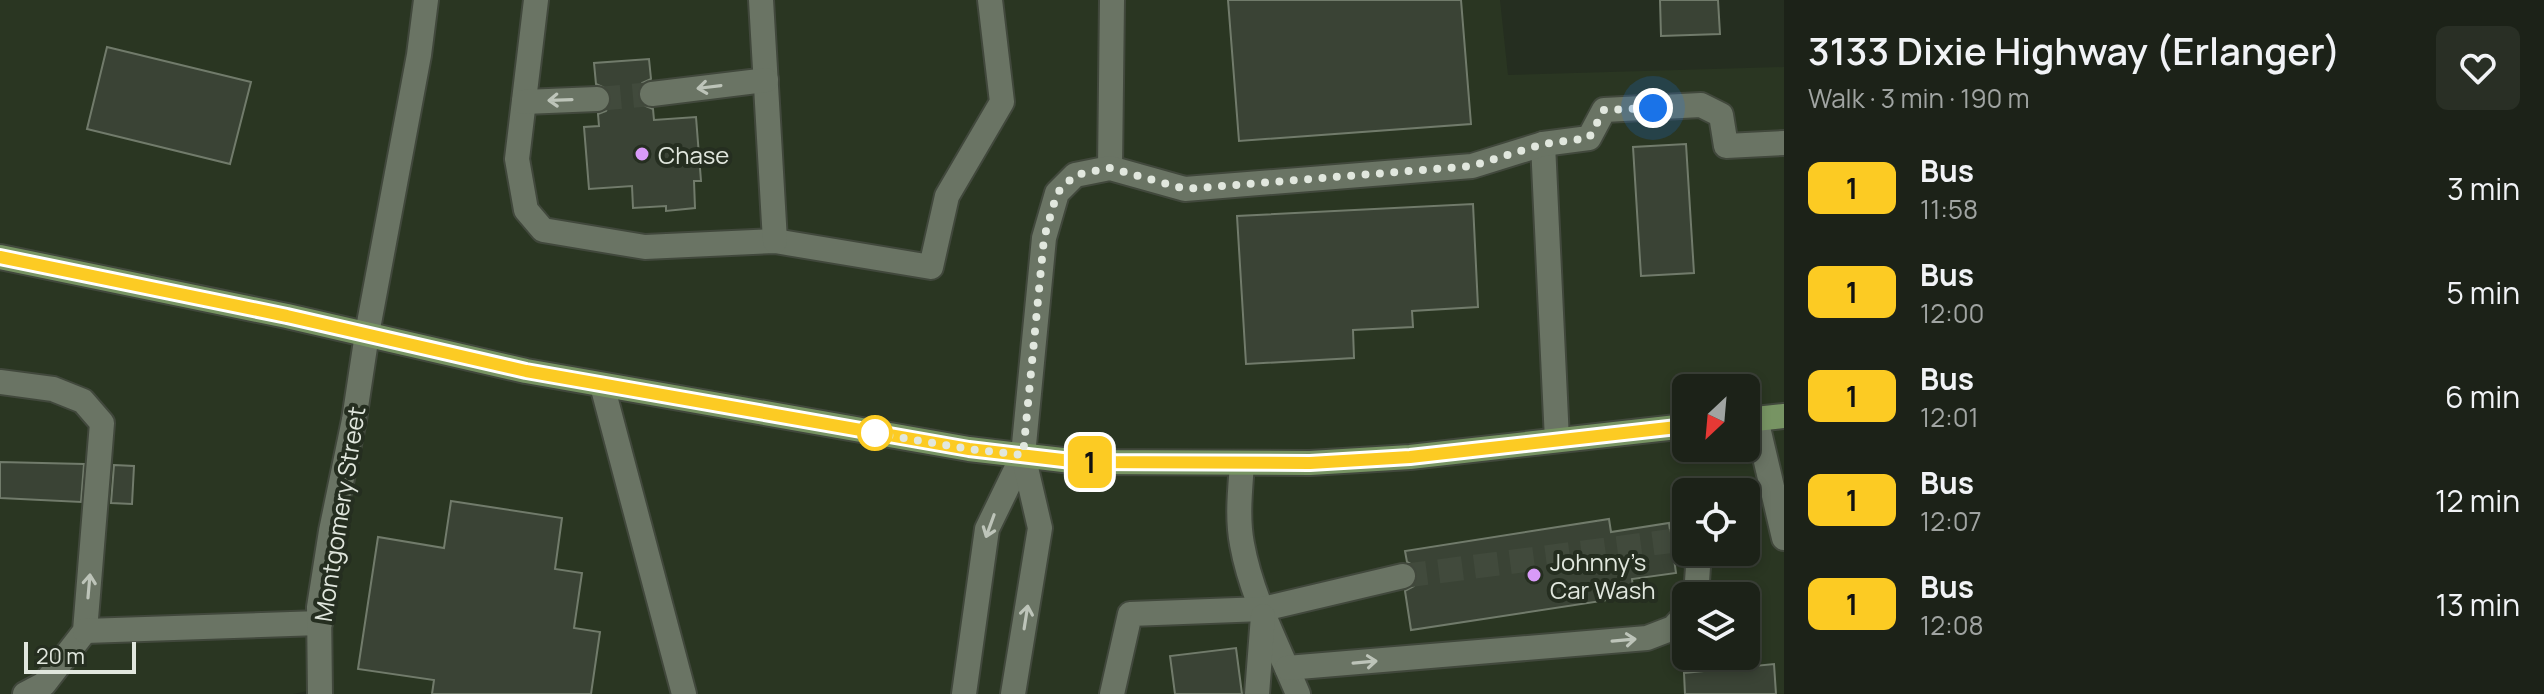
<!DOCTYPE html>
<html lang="en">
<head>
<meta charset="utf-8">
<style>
  :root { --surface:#1c2218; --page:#292f25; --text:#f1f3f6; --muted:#a0a4a2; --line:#3a3f37 }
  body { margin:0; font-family:Manrope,sans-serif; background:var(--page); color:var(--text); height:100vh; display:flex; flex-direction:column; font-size:30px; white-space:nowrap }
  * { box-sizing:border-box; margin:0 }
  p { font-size:26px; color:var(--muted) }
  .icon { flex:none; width:44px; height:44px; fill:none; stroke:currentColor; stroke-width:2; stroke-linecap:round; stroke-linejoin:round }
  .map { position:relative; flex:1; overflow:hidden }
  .panel { display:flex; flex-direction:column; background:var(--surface); width:760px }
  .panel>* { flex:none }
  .badge { padding:0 16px; border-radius:12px; font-size:28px; line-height:52px }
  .needle { width:52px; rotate:206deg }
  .tools { position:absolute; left:1672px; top:374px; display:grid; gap:16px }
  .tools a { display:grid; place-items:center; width:88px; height:88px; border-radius:12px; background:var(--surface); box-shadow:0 4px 12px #0003,0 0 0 2px var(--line); font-size:40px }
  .scale { position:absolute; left:24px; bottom:20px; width:112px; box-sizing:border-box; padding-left:8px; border:4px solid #e1e7de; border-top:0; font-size:22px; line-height:28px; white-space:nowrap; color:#e1e7de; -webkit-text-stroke:6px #252e20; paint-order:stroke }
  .you { position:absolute; width:40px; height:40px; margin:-20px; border:6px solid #fff; border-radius:50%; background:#1a73e8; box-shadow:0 0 0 12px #1a73e833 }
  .map>.badge { position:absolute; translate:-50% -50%; box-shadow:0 0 0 4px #fff }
  .round { display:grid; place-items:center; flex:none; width:84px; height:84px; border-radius:12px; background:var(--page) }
  .head { display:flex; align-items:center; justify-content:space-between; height:136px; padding:0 24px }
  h1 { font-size:38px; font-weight:600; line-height:60px }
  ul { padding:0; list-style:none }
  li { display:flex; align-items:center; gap:24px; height:104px; padding:0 24px }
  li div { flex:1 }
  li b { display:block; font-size:30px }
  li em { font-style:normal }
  li .badge { min-width:88px; font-weight:700; text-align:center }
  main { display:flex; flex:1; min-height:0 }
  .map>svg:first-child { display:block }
  .built { fill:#2a3622; fill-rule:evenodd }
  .building { fill:#3a4335; stroke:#717b6b; stroke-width:2 }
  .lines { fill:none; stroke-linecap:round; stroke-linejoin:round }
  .minor-tunnel { stroke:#414a3c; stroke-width:24; stroke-dasharray:24 12; stroke-linecap:butt }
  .minor-casing { stroke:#41483c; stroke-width:28 }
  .major-casing { stroke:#41483c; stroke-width:28 }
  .minor { stroke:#6a7464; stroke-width:24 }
  .major { stroke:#779463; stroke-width:24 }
  .oneway { stroke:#bdc4b9 }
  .line-casing { stroke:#fff; stroke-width:18 }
  .line { stroke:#fccb23; stroke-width:12 }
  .walk { stroke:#e1e7de; stroke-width:8; stroke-dasharray:0 14.4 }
  .poi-dot { fill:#d89af8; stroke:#252e20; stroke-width:3 }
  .stop-dot { fill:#fff; stroke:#fccb23; stroke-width:4 }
  .labels { text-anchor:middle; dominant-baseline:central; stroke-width:8; stroke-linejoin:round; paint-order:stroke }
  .poi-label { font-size:24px; fill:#e1e7de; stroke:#252e20; text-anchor:start }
  .street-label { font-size:24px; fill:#e1e7de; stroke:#252e20 }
</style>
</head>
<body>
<main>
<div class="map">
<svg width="1784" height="694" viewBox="0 0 1784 694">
  <rect width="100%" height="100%" fill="#252e20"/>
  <!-- built -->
  <path class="built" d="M0,0H1500L1508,75L1784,67V694H320L318,689L293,694H0ZM1686,388H1746V448H1686ZM1686,492H1746V552H1686ZM1686,596H1746V656H1686Z"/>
  <!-- building -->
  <g class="building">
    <path d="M1228,0H1461L1471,124L1239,141Z"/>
    <path d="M1660,0H1718L1720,34L1661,36Z"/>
    <path d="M107,47L251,82L230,164L87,129Z"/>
    <path d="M649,59L651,79L642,83L638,89L641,104L653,109L654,120L696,117L701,181H694L695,208L666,211V206L633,208L632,186L589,189L584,127L599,126L598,114L606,111L612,99L609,90L596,84L594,63Z"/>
    <path d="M1686,144L1694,273L1641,276L1633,147Z"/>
    <path d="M1473,204L1478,307L1412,311L1413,327L1353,330L1354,358L1246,364L1237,216Z"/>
    <path d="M0,462L84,464L81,502L0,498Z"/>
    <path d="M114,465L134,466L132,504L111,503Z"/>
    <path d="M451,501L562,518L555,569L582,573L574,628L600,632L591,694H432L434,680L358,669L378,537L444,548Z"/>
    <path d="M1609,519L1611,532L1669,523L1676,573L1632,579L1634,596L1411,630L1405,591L1414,586L1418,573L1413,565L1407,562L1405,551Z"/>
    <path d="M1236,648L1242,694H1175L1170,656Z"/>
    <path d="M1774,664L1776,694H1685L1684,673Z"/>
  </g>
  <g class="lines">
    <!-- minor-tunnel -->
    <g class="minor-tunnel">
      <path d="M597,99L652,94"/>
      <path d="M1403,576L1671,541"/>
    </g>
    <!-- minor casing -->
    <g class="minor-casing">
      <g id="minor">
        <path d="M536,0L517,159L526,210L543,230L645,247L775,241L931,267L947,196L1002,102L990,0"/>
        <path d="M761,0L775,241"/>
        <path d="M652,94L766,80"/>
        <path d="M524,102L597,99"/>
        <path d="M1543,144L1557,440"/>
        <path d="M1110,168L1112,0"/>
        <path d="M0,382L53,389L83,401L102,423L85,631L44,684L25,694"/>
        <path d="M602,385L684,694"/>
        <path d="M1756,419L1784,538"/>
        <path d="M1242,464C1240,491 1237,518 1242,544C1251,595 1278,646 1298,694"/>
        <path d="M1693,552L1698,567L1696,596"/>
        <path d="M85,631L320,623"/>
        <path d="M1287,668L1647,638L1673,628L1686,614"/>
        <path d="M320,694L319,607L331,531L354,420L367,334L419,55L426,0"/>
        <path d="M964,694L987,529L1023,455"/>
        <path d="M1013,694L1040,528L1023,455L1044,238L1057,193L1075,175L1110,168L1185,189L1472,166L1543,144L1589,138L1604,110L1701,105L1721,115L1726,146L1784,143"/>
        <path d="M1112,694L1130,614L1263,609L1403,576"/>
        <path d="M1257,694L1263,616"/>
      </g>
    </g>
    <!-- major casing -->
    <g class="major-casing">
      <g id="major">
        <path d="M0,257L287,316L526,371L969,449L1080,462L1310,463L1410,457L1686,426"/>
        <path d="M1746,420L1784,416"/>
      </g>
    </g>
    <!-- minor -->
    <use href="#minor" class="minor"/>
    <!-- major -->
    <use href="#major" class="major"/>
  </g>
  <!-- one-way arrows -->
  <defs><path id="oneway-shaft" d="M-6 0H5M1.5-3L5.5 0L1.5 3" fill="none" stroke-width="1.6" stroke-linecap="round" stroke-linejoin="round" transform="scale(2)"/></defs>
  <g class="oneway">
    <use href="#oneway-shaft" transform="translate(709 87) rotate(173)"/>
    <use href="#oneway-shaft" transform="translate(560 100) rotate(178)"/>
    <use href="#oneway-shaft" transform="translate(990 526) rotate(110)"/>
    <use href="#oneway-shaft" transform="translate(89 586) rotate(-85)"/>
    <use href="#oneway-shaft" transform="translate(1026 617) rotate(-81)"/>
    <use href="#oneway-shaft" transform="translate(1624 640) rotate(-5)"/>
    <use href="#oneway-shaft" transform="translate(1365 662) rotate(-5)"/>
  </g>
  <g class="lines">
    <!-- line casing -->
    <g class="line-casing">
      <path id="line" d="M0,257L287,316L526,371L969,449L1080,462L1310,463L1410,457L1686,426"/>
    </g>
    <!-- line -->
    <use href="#line" class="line"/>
    <!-- walk -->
    <path class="walk" d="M875,433L868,432L969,449L1023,455L1044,238L1057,193L1075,175L1110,168L1185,189L1472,166L1543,144L1589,138L1604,110L1653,108"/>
  </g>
  <!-- markers -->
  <g class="poi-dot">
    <circle cx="642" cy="154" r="8"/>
    <circle cx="1534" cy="575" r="8"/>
  </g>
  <circle class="stop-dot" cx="875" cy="433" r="16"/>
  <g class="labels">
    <!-- poi labels -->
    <g class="poi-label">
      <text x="658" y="154">Chase</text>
      <text x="1550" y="561">Johnny’s<tspan x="1550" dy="28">Car Wash</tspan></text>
    </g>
    <!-- street labels -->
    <g class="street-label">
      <text transform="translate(339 514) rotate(-81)">Montgomery Street</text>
    </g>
  </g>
</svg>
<div class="tools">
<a><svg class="needle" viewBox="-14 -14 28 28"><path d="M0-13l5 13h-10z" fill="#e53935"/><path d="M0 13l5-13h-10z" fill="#a0a4a2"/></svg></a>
<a><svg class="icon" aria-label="locate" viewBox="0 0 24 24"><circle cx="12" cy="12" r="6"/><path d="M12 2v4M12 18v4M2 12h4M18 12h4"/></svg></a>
<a><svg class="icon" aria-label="layers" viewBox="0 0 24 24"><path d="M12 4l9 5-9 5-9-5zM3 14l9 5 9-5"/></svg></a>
</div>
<div class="scale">20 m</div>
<div class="you" style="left:1653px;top:108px"></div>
<b class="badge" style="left:1090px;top:462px;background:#fccb23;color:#111">1</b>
</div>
<section class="panel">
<div class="head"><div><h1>3133 Dixie Highway (Erlanger)</h1><p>Walk · 3 min · 190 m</p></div><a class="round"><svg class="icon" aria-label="heart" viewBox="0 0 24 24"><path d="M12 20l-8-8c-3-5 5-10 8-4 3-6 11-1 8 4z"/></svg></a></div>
<ul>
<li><span class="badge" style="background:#fccb23;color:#111">1</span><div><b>Bus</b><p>11:58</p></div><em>3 min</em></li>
<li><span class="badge" style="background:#fccb23;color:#111">1</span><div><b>Bus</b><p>12:00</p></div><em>5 min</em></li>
<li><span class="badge" style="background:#fccb23;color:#111">1</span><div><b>Bus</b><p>12:01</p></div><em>6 min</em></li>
<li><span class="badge" style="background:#fccb23;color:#111">1</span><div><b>Bus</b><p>12:07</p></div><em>12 min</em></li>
<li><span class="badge" style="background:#fccb23;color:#111">1</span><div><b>Bus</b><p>12:08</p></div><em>13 min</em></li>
</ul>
</section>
</main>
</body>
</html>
